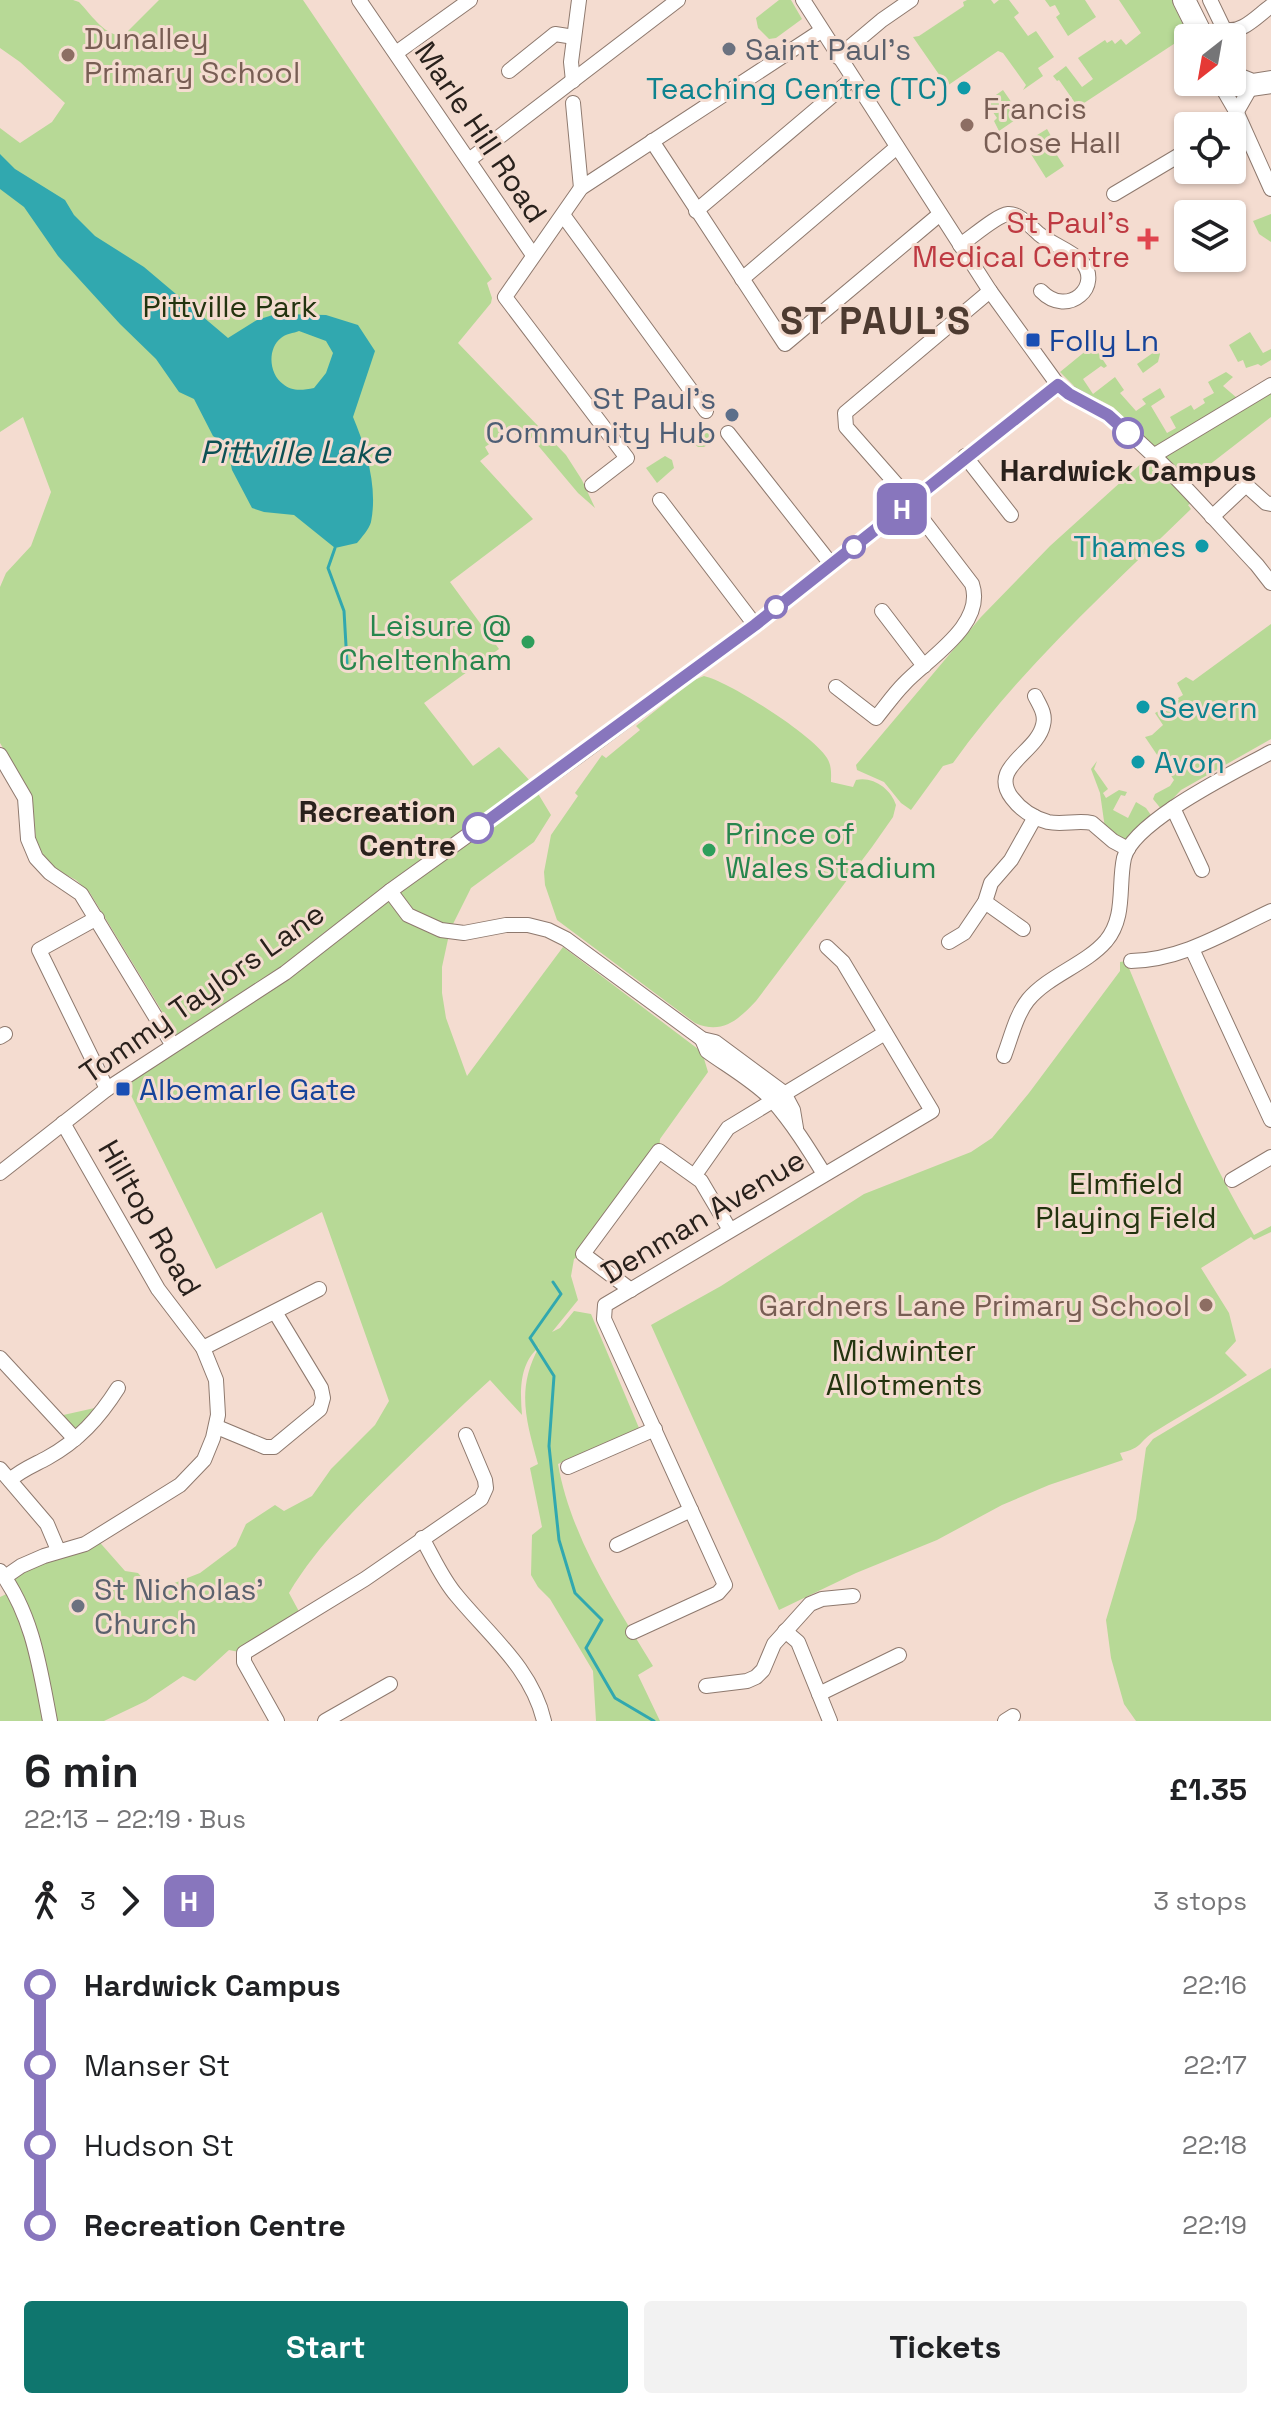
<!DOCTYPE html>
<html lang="en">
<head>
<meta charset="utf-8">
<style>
  :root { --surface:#fff; --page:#f2f2f2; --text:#202124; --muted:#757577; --accent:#0f766e }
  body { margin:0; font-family:"Space Grotesk",sans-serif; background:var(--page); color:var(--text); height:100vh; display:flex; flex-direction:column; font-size:30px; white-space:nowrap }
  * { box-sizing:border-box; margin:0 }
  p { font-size:26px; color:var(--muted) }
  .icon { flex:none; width:44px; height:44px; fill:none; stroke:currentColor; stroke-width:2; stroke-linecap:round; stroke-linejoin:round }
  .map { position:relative; height:1721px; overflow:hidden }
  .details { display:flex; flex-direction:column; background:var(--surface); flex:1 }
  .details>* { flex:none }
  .badge { padding:0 16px; border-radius:12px; font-size:28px; line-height:52px }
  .needle { width:52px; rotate:211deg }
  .buttons { position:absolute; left:1174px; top:24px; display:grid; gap:16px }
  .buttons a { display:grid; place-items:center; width:72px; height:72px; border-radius:8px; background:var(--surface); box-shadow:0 2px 6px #0004; font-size:40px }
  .map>.badge { position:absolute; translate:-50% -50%; box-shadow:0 0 0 4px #fff }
  .legs { display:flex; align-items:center; gap:12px; height:88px; padding:0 24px; font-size:26px }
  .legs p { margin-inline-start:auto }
  .overview { display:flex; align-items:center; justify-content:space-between; height:136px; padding:0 24px }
  h1 { font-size:44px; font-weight:700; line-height:60px }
  .action { display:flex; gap:16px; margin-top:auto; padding:16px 24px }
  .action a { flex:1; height:92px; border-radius:8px; background:var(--accent); color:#fff; font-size:32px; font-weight:700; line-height:92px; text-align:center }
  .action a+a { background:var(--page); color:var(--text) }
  ul { padding:0 24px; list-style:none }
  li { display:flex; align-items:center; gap:28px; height:80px; font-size:30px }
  li i { display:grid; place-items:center; width:12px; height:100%; margin:0 10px; background:currentColor }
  li i::after { content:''; width:20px; height:20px; margin:-10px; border:6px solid; border-radius:50%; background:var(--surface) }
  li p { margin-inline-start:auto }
  li:first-child i { background:linear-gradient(#0000 50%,currentColor 0) }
  li:last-child i { background:linear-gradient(currentColor 50%,#0000 0) }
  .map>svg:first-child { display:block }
  .green { fill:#b7d996 }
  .water { fill:#31a8af; fill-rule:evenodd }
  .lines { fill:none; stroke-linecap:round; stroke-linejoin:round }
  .stream { stroke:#31a8af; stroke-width:3 }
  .minor-casing { stroke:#8e796e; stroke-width:16 }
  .highway-casing { stroke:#8e796e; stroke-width:24 }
  .minor { stroke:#fff; stroke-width:14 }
  .highway { stroke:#fff; stroke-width:22 }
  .line-1-casing { stroke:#fff; stroke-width:18 }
  .line-1 { stroke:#8876bd; stroke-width:12 }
  .worship-dot { fill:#6b7280; stroke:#f4dcd0; stroke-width:3 }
  .education-dot { fill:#8d6e63; stroke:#f4dcd0; stroke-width:3 }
  .culture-dot { fill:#0f9aa8; stroke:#f4dcd0; stroke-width:3 }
  .health-dot { fill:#e0444e; stroke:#f4dcd0; stroke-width:3 }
  .transit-dot { fill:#1a4fb4; stroke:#f4dcd0; stroke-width:3 }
  .service-dot { fill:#5c6f8a; stroke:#f4dcd0; stroke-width:3 }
  .stop-1-dot { fill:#fff; stroke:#8876bd; stroke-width:4 }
  .leisure-dot { fill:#2e9e5b; stroke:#f4dcd0; stroke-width:3 }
  .labels { text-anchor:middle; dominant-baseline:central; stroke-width:6; stroke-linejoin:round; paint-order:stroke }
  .education-label { font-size:30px; fill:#785e54; stroke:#f4dcd0; text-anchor:start }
  .worship-label { font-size:30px; fill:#5b616d; stroke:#f4dcd0; text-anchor:start }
  .culture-label { font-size:30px; fill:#0d838f; stroke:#f4dcd0; text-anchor:end }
  .street-label { font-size:30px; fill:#29211c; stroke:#f4dcd0 }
  .health-label { font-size:30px; fill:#be3a42; stroke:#f4dcd0; text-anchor:end }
  .park-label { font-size:30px; fill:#23340f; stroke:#f4dcd0 }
  .transit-label { font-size:30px; fill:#164399; stroke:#f4dcd0; text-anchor:start }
  .service-label { font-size:30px; fill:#4e5e75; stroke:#f4dcd0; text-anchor:end }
  .stop-label { font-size:30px; font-weight:bold; fill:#29211c; stroke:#f4dcd0 }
  .leisure-label { font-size:30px; fill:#27864d; stroke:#f4dcd0; text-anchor:end }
  .water-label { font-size:32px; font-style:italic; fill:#0d5154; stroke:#f4dcd0 }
  .district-label { font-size:38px; font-weight:bold; letter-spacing:2px; fill:#4d3b31; stroke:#f4dcd0 }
</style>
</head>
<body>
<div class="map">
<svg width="1271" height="1721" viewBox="0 0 1271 1721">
  <rect width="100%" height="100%" fill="#f4dcd0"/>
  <!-- green -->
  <g class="green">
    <path d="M0,0H73L79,2C91,14 107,40 125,34L159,0H303L492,279L487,283L492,298L491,303L458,343L566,455L582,480L595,508L578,493L525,430L516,435L511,429L485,447L489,454L480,461L533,519L450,582L499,649L424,703L473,766L499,747L531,782L551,815L534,842L471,888L450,930L442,967V993L446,1018L467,1076L563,947L702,1052L708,1072L660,1139L659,1151L583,1254L574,1259L571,1276L578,1300L552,1332L560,1328L574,1311L591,1314L639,1428L558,1464C571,1538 615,1603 653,1666L638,1675L660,1721H596L593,1671L550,1599L538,1587L531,1575L532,1535L542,1527L530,1468L538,1464C526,1420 516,1389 539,1347C519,1364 520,1391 522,1415L490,1380C458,1409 426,1440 395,1470C357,1507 316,1547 289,1593L302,1617L244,1653L229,1650L195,1681L183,1676L146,1701L104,1721H0V1597L13,1591L5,1577L95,1537L125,1571L138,1573L154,1591L200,1573L236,1546L246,1524L275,1505L284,1511L312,1496L331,1469L375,1425L389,1401L322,1212L216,1269L125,1083L182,1044L90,893L76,880L57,870L45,858L36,841L32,796L0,743V587L6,573L31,546L51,492L23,417L0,432V128L20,143L52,122L65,103L20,62L0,48Z"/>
    <path d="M779,0H791L802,19L776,38L769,39L758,28L756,18Z"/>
    <path d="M967,0H991L994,4L999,0H1009L1019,13L1014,17L1028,36L1036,31L1054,57L1038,68L1043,76L1023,90L1026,85L1003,53L998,51L947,86L913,37L919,36L964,6L963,2Z"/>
    <path d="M1045,0H1085L1096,17L1068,36L1056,17L1060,14L1055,5L1050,7Z"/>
    <path d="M1119,0H1172L1189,34L1078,107L1059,80L1057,81L1053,76L1066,66L1082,87L1093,79L1078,58L1105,40L1107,43L1112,40L1115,44L1121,39L1126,45L1141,33Z"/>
    <path d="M1003,90L1012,103L1010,108L1018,118L999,131L994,121L997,118L986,102Z"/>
    <path d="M1047,129L1055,143L1051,146L1064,166L1046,178L1024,143Z"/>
    <path d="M1271,214V242L1259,234L1253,221Z"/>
    <path d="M1250,332L1263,353L1271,349V360L1261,366L1258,364L1246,368L1243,360L1238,362L1229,345Z"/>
    <path d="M1093,345L1107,366L1104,368L1101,366L1083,379L1093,394L1115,377L1124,390L1120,393L1136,411L1146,404L1142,399L1160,388L1165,397L1151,406L1167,433L1176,428L1170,417L1191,405L1194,410L1205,403L1203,399L1214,393L1208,382L1226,372L1233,377L1223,386L1237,398L1155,447L1113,407L1076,388L1060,372Z"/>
    <path d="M1157,350L1160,354L1158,362L1143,373L1137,364Z"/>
    <path d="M1271,385V417L1182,486L1196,501L1188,505L1191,509C1108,590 1021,668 953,763L943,766L911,810L901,803L884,782L857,770L856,765L981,617L1050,546L1144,461Z"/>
    <path d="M704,424L716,439L704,447H698L692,442V436Z"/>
    <path d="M665,456L672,460L674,468L657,483L646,468Z"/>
    <path d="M1271,624V739L1181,790L1162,810L1153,799L1155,794L1170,786L1174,780L1145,737L1152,735L1163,725L1155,713L1179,700L1178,698L1183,695L1177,683L1186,677L1193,681Z"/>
    <path d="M704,676C730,682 813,735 827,758C832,766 831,774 831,782L853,787L856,780C873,776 891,789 896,805L893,817L872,847L756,1001C738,1020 722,1035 695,1023L557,920L545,885L544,872L551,835L578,796L575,793L602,755L606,758L640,730L636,726L694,680Z"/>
    <path d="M1097,761L1094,769L1108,789L1103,793L1106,798L1119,790L1127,792L1125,796L1121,795L1113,810L1128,818L1136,802L1146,808L1153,818L1129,842L1105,828L1100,793L1091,769Z"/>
    <path d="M1126,961C1165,1055 1202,1147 1254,1235L1271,1226V1232L1254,1240L1251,1237L1201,1268L1229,1313L1236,1341L1225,1353L1247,1375C1217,1396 1186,1412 1156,1431C1138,1441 1144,1448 1120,1453L1123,1460L1049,1485L1002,1505L937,1540L856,1573L779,1610L651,1325L721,1286L864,1194L971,1152L992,1138L1029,1093L1120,971V962Z"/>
    <path d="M1271,1368V1721H1136L1124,1704L1111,1658L1106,1620L1136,1519L1146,1448L1153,1439Z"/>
    <path d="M99,1407L78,1429H73L59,1416Z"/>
  </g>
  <!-- water -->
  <path class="water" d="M0,154L15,169L65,200L74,215L95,236L144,267L228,338L257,320L276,314L326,315L358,325L375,351L353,417C366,448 378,487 371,522C369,529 362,537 357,543L335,548L294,515L264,512L252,508L232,470L227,445L213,436L194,399L179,392L156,359L120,324L58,256L24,207L0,189ZM299,331L326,341L333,353L326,373L314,388C303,390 292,392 283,384C269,374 267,349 281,338C285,334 294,333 299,331Z"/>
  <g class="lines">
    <!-- stream -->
    <g class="stream">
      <path d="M335,548L328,568L344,611L347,663"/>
      <path d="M553,1282L561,1294L530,1338L554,1376L549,1446L559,1540L575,1593L602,1620L586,1648L615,1698L654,1721"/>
    </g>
    <!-- minor casing -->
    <g class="minor-casing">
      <g id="minor">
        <path d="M359,0L533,255"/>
        <path d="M803,0L990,291L1058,385C1074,398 1094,404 1110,417C1163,459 1210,515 1257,565L1271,583"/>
        <path d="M1210,0L1224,29C1241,35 1257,16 1271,6"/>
        <path d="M396,53L470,0"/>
        <path d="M838,57L882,20L911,0"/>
        <path d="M509,71L555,34L574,37"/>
        <path d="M573,81L571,62L579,0"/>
        <path d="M1219,82L1237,113L1271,189"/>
        <path d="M573,103L581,188"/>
        <path d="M1219,126L1232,120L1252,85"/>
        <path d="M652,141L785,344L940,214"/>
        <path d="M469,160L678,0"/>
        <path d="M1114,194L1188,150"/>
        <path d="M696,211L852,79"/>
        <path d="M563,215L706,411"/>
        <path d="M960,245C971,238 997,215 1008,214C1019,213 1031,227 1039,234C1051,244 1070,250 1081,261C1104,285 1068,319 1041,291"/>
        <path d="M742,279L897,147"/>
        <path d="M728,433L831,564"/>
        <path d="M965,456L1011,515"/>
        <path d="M1153,456L1271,385"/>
        <path d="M592,485L627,458L505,297L581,188L821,31"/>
        <path d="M660,500L755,625"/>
        <path d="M912,502L846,427L845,413L990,291"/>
        <path d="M1212,517L1246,485L1266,503L1271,504"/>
        <path d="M882,611L924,666"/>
        <path d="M836,687L876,718C885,707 894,694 904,684C927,659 986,625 972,584L910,503"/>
        <path d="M1035,696C1040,706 1046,714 1043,725C1037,753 988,767 1012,798C1021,810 1034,818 1048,822C1062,825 1078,820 1092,823L1113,841L1128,849"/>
        <path d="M0,755L25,798L28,839L36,858L50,873L81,894L172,1044"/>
        <path d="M1173,808L1202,870"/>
        <path d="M390,891L408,915L441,930L464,933L506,925H528L548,930L566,939L702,1039L715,1042L784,1093L793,1110L796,1128"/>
        <path d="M985,902L1023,929"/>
        <path d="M97,918L39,950L107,1089"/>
        <path d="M949,942L964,933L985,902L991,883L1011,860L1035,817"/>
        <path d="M1192,949L1271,1120"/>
        <path d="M1131,961C1182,960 1226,932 1271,911"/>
        <path d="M0,1037L5,1034"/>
        <path d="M702,1039L707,1051C726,1065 759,1084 773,1101C793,1124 808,1148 824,1174"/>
        <path d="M1004,1056C1011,1038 1016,1015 1028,1000C1049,975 1085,965 1106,941C1126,917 1118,886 1124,858C1133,821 1237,771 1271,752"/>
        <path d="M0,1173L107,1089L285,973L390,891L581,754L755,625L1058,385"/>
        <path d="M695,1175L728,1128L885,1033"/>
        <path d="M1232,1180L1271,1157"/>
        <path d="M631,1290L583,1254L659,1151L701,1181L730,1230"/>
        <path d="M203,1348L319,1289"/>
        <path d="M0,1358L75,1439"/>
        <path d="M217,1427L265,1447H274L320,1409L323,1398L321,1388L275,1312"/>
        <path d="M568,1467L655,1429"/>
        <path d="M0,1469L47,1524L58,1550"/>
        <path d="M10,1480C21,1470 34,1465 47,1458C78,1441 99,1418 118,1388"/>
        <path d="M422,1538C433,1557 442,1579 457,1596C490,1636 532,1669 544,1721"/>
        <path d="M617,1545L691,1510"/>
        <path d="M0,1571C33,1615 40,1669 50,1721"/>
        <path d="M5,1577L21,1566L44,1556L85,1544L180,1485L204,1460L213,1438L218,1415L216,1380L203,1348L158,1289L63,1123"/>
        <path d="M785,1631L798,1642L830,1721"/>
        <path d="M633,1632L718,1593L725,1585L604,1319L605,1305L932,1111L843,962L827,947"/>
        <path d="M706,1686L747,1681L756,1677L763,1670L774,1644L810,1604L822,1599L853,1596"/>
        <path d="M819,1694L899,1655"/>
        <path d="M277,1721L244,1662V1653L365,1579L481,1499L486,1488L485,1480L466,1435"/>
        <path d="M325,1721L390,1684"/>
        <path d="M1005,1721L1013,1716"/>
      </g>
    </g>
    <!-- highway casing -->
    <g class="highway-casing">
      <g id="highway">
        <path d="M1184,0L1203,38"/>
        <path d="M1232,77L1252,85L1271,82"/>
      </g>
    </g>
    <!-- minor -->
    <use href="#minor" class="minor"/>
    <!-- highway -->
    <use href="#highway" class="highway"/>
  </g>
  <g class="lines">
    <!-- line-1 casing -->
    <g class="line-1-casing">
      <path id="line-1" d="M478,828L755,625L1058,385L1069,394L1108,415L1128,433"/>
    </g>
    <!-- line-1 -->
    <use href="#line-1" class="line-1"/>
  </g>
  <!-- markers -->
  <g class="worship-dot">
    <circle cx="729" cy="49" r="8"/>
    <circle cx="78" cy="1606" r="8"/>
  </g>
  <g class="education-dot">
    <circle cx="68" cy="55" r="8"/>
    <circle cx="967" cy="125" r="8"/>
    <circle cx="1206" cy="1305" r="8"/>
  </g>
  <g class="culture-dot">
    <circle cx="964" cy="88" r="8"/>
    <circle cx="1202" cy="546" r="8"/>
    <circle cx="1143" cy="707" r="8"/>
    <circle cx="1138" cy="762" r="8"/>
  </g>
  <path class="health-dot" d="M1144 227h8v8h8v8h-8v8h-8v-8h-8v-8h8z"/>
  <g class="transit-dot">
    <rect x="1025" y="332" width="16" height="16" rx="4"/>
    <rect x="115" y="1081" width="16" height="16" rx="4"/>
  </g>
  <circle class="service-dot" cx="732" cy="415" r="8"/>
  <g class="stop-1-dot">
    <circle cx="1128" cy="433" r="14"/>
    <circle cx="854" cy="547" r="10"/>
    <circle cx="776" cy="607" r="10"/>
    <circle cx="478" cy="828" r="14"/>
  </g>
  <g class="leisure-dot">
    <circle cx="528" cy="642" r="8"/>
    <circle cx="709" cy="850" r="8"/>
  </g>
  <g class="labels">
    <!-- education labels -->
    <g class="education-label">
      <text x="84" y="38">Dunalley<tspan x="84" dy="34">Primary School</tspan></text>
      <text x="983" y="108">Francis<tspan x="983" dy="34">Close Hall</tspan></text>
      <text x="1190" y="1305" text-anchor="end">Gardners Lane Primary School</text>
    </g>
    <!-- worship labels -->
    <g class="worship-label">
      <text x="745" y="49">Saint Paul's</text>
      <text x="94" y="1589">St Nicholas'<tspan x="94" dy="34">Church</tspan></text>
    </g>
    <!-- culture labels -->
    <g class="culture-label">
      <text x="948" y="88">Teaching Centre (TC)</text>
      <text x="1186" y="546">Thames</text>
      <text x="1159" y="707" text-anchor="start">Severn</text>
      <text x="1154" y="762" text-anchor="start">Avon</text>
    </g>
    <!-- street labels -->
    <g class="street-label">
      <text transform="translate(481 132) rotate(56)">Marle Hill Road</text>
      <text transform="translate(202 993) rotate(-35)">Tommy Taylors Lane</text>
      <text transform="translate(703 1216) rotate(-31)">Denman Avenue</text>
      <text transform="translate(150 1218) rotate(60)">Hilltop Road</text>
    </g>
    <!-- health labels -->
    <g class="health-label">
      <text x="1130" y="222">St Paul's<tspan x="1130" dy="34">Medical Centre</tspan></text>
    </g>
    <!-- park labels -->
    <g class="park-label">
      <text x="230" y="306">Pittville Park</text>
      <text x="1126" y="1183">Elmfield<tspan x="1126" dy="34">Playing Field</tspan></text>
      <text x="904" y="1350">Midwinter<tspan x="904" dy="34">Allotments</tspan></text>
    </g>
    <!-- transit labels -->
    <g class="transit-label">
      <text x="1049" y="340">Folly Ln</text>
      <text x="139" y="1089">Albemarle Gate</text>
    </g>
    <!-- service labels -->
    <g class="service-label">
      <text x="716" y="398">St Paul's<tspan x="716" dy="34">Community Hub</tspan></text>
    </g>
    <!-- stop labels -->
    <g class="stop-label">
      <text x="1128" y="470">Hardwick Campus</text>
      <text x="456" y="811" text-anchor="end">Recreation<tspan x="456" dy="34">Centre</tspan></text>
    </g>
    <!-- leisure labels -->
    <g class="leisure-label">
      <text x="512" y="625">Leisure @<tspan x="512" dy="34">Cheltenham</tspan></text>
      <text x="725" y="833" text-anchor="start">Prince of<tspan x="725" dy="34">Wales Stadium</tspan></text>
    </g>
    <!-- water labels -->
    <g class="water-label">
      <text x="295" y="452">Pittville Lake</text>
    </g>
    <!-- district labels -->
    <g class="district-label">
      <text x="876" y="321">ST PAUL’S</text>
    </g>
  </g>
</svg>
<div class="buttons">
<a><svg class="needle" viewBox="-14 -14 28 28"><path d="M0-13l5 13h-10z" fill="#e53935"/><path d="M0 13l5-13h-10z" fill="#757577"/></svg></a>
<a><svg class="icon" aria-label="locate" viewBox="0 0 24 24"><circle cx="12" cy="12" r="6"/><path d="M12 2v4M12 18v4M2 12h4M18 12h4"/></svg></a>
<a><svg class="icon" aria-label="layers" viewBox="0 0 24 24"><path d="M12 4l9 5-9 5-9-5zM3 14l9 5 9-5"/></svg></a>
</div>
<b class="badge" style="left:902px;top:509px;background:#8876bd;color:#fff">H</b>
</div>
<section class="details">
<div class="overview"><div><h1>6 min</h1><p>22:13 – 22:19 · Bus</p></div><b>£1.35</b></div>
<div class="legs"><svg class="icon" aria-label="walk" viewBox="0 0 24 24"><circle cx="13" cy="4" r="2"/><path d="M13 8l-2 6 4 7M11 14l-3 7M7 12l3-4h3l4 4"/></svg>3<svg class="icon" aria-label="forward" viewBox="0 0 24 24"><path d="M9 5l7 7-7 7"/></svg><b class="badge" style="background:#8876bd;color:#fff">H</b><p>3 stops</p></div>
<ul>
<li><i style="color:#8876bd"></i><b>Hardwick Campus</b><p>22:16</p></li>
<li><i style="color:#8876bd"></i><span>Manser St</span><p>22:17</p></li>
<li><i style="color:#8876bd"></i><span>Hudson St</span><p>22:18</p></li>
<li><i style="color:#8876bd"></i><b>Recreation Centre</b><p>22:19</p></li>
</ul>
<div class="action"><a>Start</a><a>Tickets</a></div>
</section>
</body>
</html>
